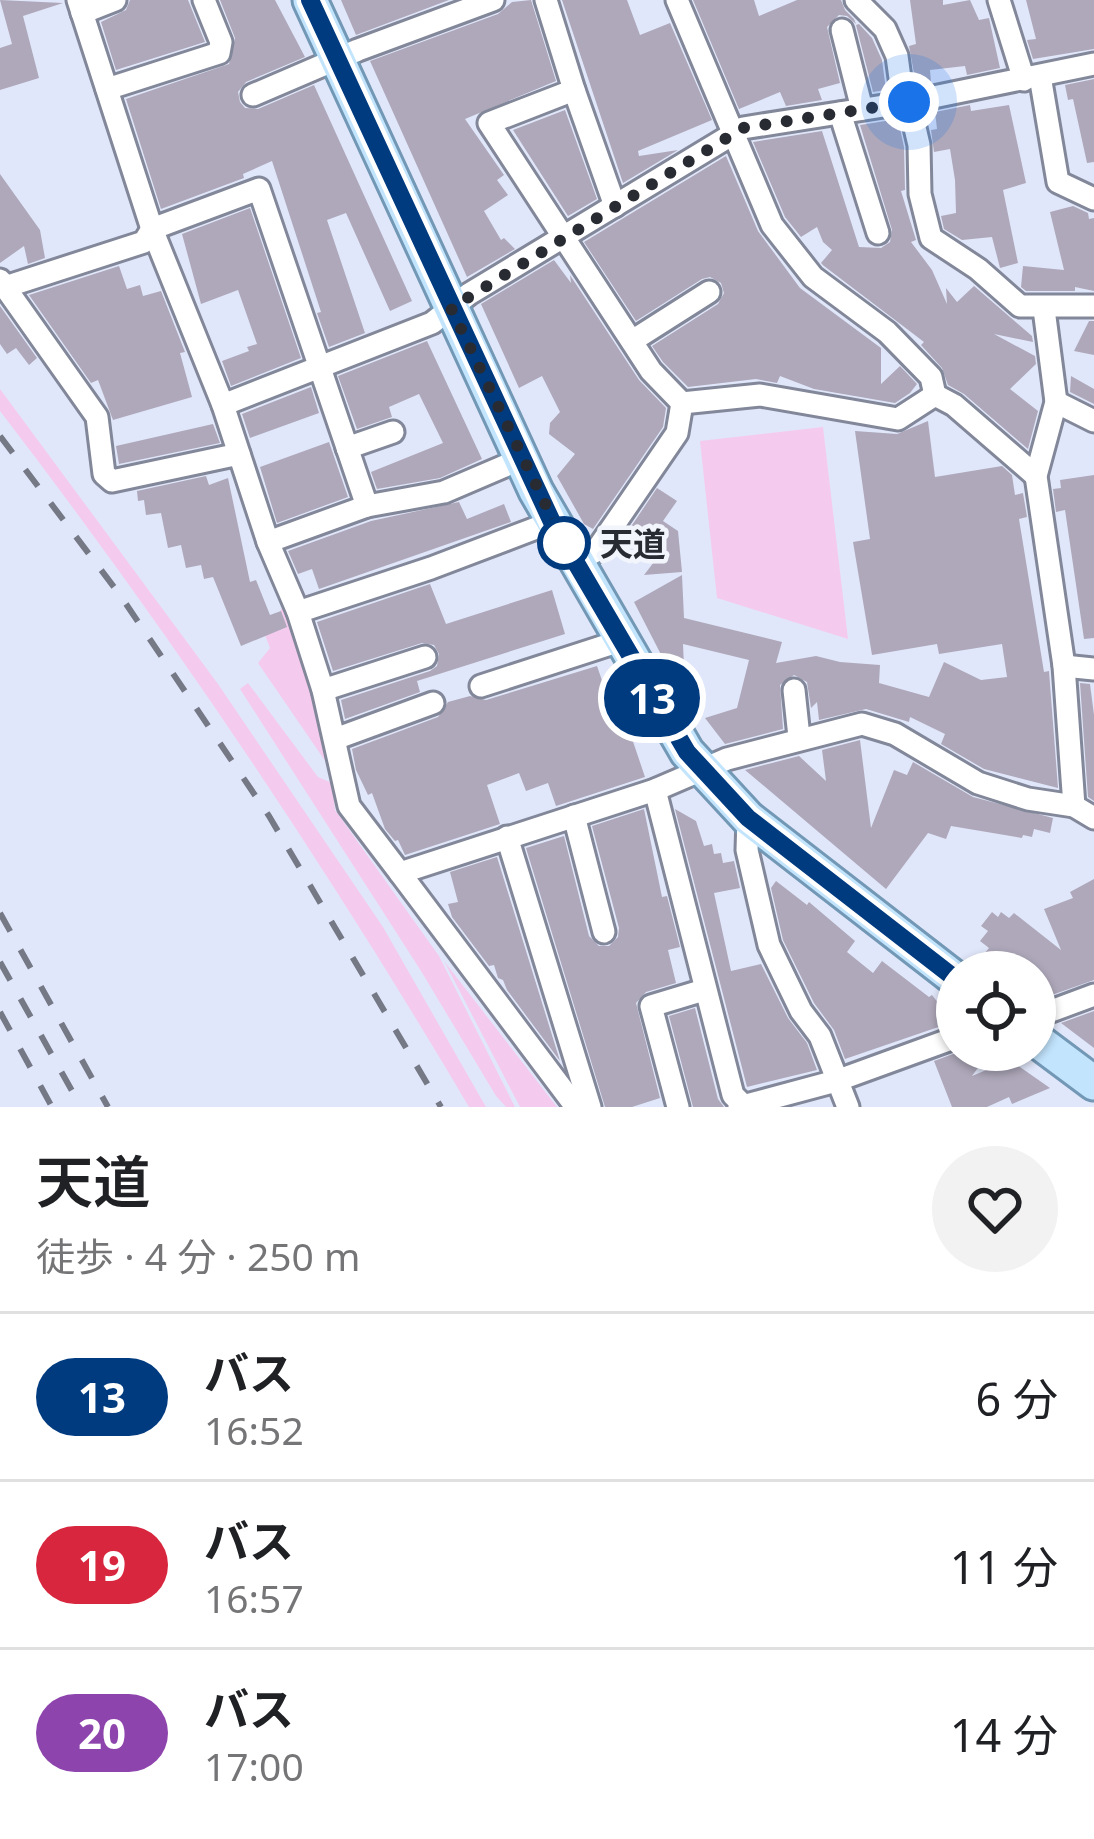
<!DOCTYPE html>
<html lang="ja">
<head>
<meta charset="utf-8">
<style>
  :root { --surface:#fff; --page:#f2f2f2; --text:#202124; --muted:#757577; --line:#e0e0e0 }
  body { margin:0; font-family:"Noto Sans","Noto Sans JP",sans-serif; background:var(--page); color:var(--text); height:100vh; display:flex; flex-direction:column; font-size:45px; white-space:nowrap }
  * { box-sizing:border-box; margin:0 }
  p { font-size:39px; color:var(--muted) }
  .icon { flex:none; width:66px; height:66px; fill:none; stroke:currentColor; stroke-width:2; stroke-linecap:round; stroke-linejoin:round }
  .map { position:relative; height:1107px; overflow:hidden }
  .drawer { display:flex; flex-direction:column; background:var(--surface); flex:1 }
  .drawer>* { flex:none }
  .badge { padding:0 24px; border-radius:39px; font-size:42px; line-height:78px }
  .buttons { position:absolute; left:936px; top:951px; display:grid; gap:24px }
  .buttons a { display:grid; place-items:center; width:120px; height:120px; border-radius:50%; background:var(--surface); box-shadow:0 3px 9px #0004; font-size:60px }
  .you { position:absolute; width:60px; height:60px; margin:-30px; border:9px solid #fff; border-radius:50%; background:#1a73e8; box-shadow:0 0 0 18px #1a73e833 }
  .map>.badge { position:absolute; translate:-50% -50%; box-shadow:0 0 0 6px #fff }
  .round { display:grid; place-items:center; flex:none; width:126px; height:126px; border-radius:63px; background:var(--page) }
  .head { display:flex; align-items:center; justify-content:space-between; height:204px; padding:0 36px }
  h1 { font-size:57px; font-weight:600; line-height:90px }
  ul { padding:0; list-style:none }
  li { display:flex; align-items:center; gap:36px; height:168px; padding:0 36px; border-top:3px solid var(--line) }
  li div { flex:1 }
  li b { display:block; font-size:45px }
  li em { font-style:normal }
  li .badge { min-width:132px; font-weight:700; text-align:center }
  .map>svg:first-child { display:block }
  .green { fill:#f4cbee }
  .building { fill:#aea8ba }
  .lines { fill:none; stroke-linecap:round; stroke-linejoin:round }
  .street-casing { stroke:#828899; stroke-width:27 }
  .primary-casing { stroke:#7298b5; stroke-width:39 }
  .street { stroke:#fff; stroke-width:21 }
  .primary { stroke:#c2e4fd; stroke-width:33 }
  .rail { stroke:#757885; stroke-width:6; stroke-dasharray:21 21; stroke-linecap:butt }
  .line-casing { stroke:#fff; stroke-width:27 }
  .line { stroke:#003b80; stroke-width:18 }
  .walk { stroke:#292b33; stroke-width:12; stroke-dasharray:0 21.6 }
  .stop-dot { fill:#fff; stroke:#003b80; stroke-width:6 }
  .labels { text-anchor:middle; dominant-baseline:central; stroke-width:9; stroke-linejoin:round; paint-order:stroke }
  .stop-label { font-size:33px; font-weight:bold; fill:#292b33; stroke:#f2f5fc; text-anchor:start }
</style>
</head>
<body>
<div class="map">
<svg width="1094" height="1107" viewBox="0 0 1094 1107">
  <rect width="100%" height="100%" fill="#e1e7fa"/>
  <!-- green -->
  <g class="green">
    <path d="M0,389L218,684L383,927L486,1107H469C326,865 171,634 0,411Z"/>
    <path d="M823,427L848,639L717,598L700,441Z"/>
    <path d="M284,605L314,693L330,768L258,663L270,648L265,635Z"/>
    <path d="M248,683L318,777L332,783L335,810L439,956L515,1107H506L496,1096L421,971L240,689Z"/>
    <path d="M444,961L557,1107H520Z"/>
  </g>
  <!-- building -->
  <g class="building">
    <path d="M0,0L63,3L23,16L39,78L0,90V48L12,44Z"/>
    <path d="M130,0H188L205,42L116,70L101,22L126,10Z"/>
    <path d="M220,0H275L305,57L246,82L238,92L240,102L245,108L258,109L314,85L412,301L390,311L346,213L327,220L365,333L329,347L317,313L321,312L272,161L243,174L244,178L161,209L126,99L229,64L235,38Z"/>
    <path d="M341,0H449L356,35Z"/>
    <path d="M531,0L556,81L465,119L504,175L497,180L508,195L484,211L501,240L504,238L515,249L467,277L370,61L498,14L512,2Z"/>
    <path d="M562,0H627L640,35L670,23L712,120L638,151L639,156L678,150L623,183Z"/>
    <path d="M693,0H754L759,16L797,0H841L845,10L854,19L856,24L847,16L839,15L827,27L840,83L818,89L822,100L786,106L780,92L739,109Z"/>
    <path d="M910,0H943V5L970,0L979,20L989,18L1000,68L967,75L965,66L930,70L931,82L916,84L909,46L916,44Z"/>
    <path d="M1026,0H1094V49L1033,59L1027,40L1036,39Z"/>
    <path d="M859,24L872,38L882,60L886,90L873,92L856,25Z"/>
    <path d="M1094,79V162L1087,163L1073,99L1068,100L1065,85Z"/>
    <path d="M970,105L971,111L1009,105L1026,183L1003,190L1018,263L1000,268L992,237L962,240L944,229L941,216L956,213L955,180L950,149L934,152L931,130L937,129L935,112Z"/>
    <path d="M565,110L597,199L568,216L513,130Z"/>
    <path d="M898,119L904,147L905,190L901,191L916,240L911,242L932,270L947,304L946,288L957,302L974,286L1032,336L1033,342L994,334L1035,356L1036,364L1010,389L1038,411L1028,449L964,394L948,385L942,368L921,345L924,342L824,266L821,263L832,250L823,242L817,227L801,237L785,217L753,142L822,131L859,247L881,248L890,242L892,230L860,125Z"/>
    <path d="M726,156L758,231L800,288L881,348V384L900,366L917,384L910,393L895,403L814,389L780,376L777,383L756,379L688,387L663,362L652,346L718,304L724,293L721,283L710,277L702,279L636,321L584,242Z"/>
    <path d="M0,174L40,230L45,258L28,264L24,246L0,263Z"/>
    <path d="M1073,206L1088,213L1089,219L1094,218V291L1075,287V291H1026L1021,287L1023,266L1064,270L1050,212Z"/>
    <path d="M250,208L301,358L231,386L222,361L249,351L247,347L257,344L238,290L201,304L182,234Z"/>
    <path d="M554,260L571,283L570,275L639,380L666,408L663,427L593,529L584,524L557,476L575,454L549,434L550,423L560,412L542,376L519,388L481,304Z"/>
    <path d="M119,266L127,289L140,285L143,296L161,291L185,352L180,353L192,397L113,420L98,380L91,383L29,295Z"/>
    <path d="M0,306L37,358L29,365L16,348L7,354L0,344Z"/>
    <path d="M1089,321H1094V355L1074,351Z"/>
    <path d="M427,341L482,459L440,478L377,489L371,472L443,443L419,394L389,407L392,417L357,429L338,376Z"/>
    <path d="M1071,376L1094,389V404L1070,392Z"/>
    <path d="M311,387L319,413L250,438L242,414Z"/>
    <path d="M928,421L935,477L1002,466L1012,475L1015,495L1023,493L1027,517L1019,519L1044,672L1049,671L1058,788L984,769L941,744L945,734L910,717L909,722L866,709L819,720L817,702L811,708L807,682L794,675L780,685L783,729L725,744L705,718L737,708L749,660L683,644L684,667L671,674L634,602L682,575L684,618L782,642L776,663L816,656L840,662L880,665L879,683L929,697L944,662L981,680L1007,677L1002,644L939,654L937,644L872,655L853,542L870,539L855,431L897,434Z"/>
    <path d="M213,424L220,443L119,464L116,446Z"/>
    <path d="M329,442L348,497L277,523L260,467Z"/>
    <path d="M1094,475V638L1084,639L1065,510L1056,512L1053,489L1061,488L1060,480Z"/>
    <path d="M206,476L209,485L228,478L250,582L256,580L270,615L281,611L287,627L241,646L213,577L204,579L201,565L186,568L181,545L168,548L161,513L146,515L144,500L138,501L137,491Z"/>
    <path d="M657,488L677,501L663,521L678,531L682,572L644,575L654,562L622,540Z"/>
    <path d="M459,502L467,519L504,504L511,522L319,589L312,569L298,574L288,551L371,521Z"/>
    <path d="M430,584L446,624L552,590L565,634L417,681L420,692L345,719L341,700L430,671L437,666L439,654L434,645L422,643L333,671L317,622Z"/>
    <path d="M597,666L606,692L612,690L617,704L620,703L645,777L556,806L548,783L526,791L519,773L487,785L500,824L405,855L398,840L395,841L385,829L372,793L368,795L356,770L352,749L438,717L448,702L470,696L486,700Z"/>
    <path d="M1080,683L1090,684L1094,715V801L1088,797Z"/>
    <path d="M860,740L871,828L894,770L907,775L913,762L973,797L1053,818L1050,833L1034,829L1032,837L1023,835L1022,838L951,826L946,839L928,833L886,889L745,770L799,756L826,781L822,750Z"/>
    <path d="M644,809L662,897L667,896L680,947L668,950L676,983L646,992L636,1003L660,1098L632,1107H605L526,848L564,836L589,936L599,946H609L618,937L619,928L592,826Z"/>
    <path d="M675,809L696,821L704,846L712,844L714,854L721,853L723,863L734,861L740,888L714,893L731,971L761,964L788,1018L807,1043L817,1070L747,1087Z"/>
    <path d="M497,857L560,1061L507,990L503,980L498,978L494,965L489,966L452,917L448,904L458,902L450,872Z"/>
    <path d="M1094,879V980L1035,1001V972H995L979,960L989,948L980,941L988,931L981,926L992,912L998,917L1001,912L1009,918L1014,913L1061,950L1044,909L1073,898L1070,892Z"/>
    <path d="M776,881L807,905L809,902L855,941L847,952L873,973L882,961L929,997L932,995L953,1022L845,1059L834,1030L814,1003L783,940L771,888Z"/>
    <path d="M695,1008L718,1099L724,1107H693L669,1016Z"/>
    <path d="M1094,1011V1048L1061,1023Z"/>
    <path d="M964,1050H991L972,1076L1010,1060L1050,1088L1012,1104L1009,1097L987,1107H952L934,1061Z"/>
  </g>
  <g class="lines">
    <!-- street casing -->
    <g class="street-casing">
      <g id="street">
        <path d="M78,0L152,229L223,405L268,542L298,612L323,690L349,806L400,873L655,790L727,759L862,724L895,734L978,783L1028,799L1074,806L1094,818"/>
        <path d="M546,0L574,90L489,123L651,371L682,403L677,433L596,551L575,563"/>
        <path d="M677,0L772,225L813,277L887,332L931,377L935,395"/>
        <path d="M856,0L885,29L897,56L902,93L909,102L919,145L920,194L931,238L978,269L1020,306H1094"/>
        <path d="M999,0L1024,80"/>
        <path d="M82,13L115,0"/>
        <path d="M842,30L862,109"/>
        <path d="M1040,76L1058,182L1094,199"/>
        <path d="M107,89L219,53L221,42L204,0"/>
        <path d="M574,90L615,206"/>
        <path d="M253,95L358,50L493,0"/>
        <path d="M840,113L878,233"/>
        <path d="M0,280L97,417L104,474L112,481L239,454"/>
        <path d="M5,287L144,242L152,229L259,189L367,506"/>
        <path d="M1044,309L1056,402L1036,476L1064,666L1074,806"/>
        <path d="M632,341L709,292"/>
        <path d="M1056,402L1094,421"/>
        <path d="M682,403L760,395L898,419L935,395L954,405L1036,476"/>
        <path d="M223,405L432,323L469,294L743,128L909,102L1094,64"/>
        <path d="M347,448L393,432"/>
        <path d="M268,542L367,506L444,492L521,459"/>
        <path d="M298,612L431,568L552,522"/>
        <path d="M1064,666L1094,669"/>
        <path d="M481,686L620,641"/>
        <path d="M323,690L425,657"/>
        <path d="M794,690L799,737"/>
        <path d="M335,739L433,703"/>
        <path d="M655,790L733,1095L745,1107"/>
        <path d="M574,816L604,932"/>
        <path d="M748,818L747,850L769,945L801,1011L820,1036L848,1107"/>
        <path d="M507,837L590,1107"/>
        <path d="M400,873L576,1107"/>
        <path d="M1035,1017L1094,995"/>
        <path d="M678,1107L651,1006L704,990"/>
        <path d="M739,1107L836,1081L957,1037"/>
      </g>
    </g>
    <!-- primary casing -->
    <g class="primary-casing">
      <g id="primary">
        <path d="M310,0L536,491L687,752L748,818L957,980"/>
        <path d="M1035,1039L1094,1083"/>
      </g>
    </g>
    <!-- street -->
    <use href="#street" class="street"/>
    <!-- primary -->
    <use href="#primary" class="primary"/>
    <!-- rail -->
    <g class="rail">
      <path d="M0,436L120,595L269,816L441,1107"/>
      <path d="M0,913L108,1107"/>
      <path d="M0,962L81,1107"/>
      <path d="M0,1012L52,1107"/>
    </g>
  </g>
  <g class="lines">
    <!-- line casing -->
    <g class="line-casing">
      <path id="line" d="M310,0L552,522L687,752L748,818L957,980"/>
    </g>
    <!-- line -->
    <use href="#line" class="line"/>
    <!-- walk -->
    <path class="walk" d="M564,543L451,308L743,128L909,102"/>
  </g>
  <!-- markers -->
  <circle class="stop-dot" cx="564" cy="543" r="24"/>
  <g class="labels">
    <!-- stop labels -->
    <g class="stop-label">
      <text x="600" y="543">天道</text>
    </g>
  </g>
</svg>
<div class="buttons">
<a><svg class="icon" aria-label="locate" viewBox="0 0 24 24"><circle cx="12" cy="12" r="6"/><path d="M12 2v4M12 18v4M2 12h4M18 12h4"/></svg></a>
</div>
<div class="you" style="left:909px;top:102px"></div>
<b class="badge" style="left:652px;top:698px;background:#003b80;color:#fff">13</b>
</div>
<section class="drawer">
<div class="head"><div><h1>天道</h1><p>徒歩 · 4 分 · 250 m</p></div><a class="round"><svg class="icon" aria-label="heart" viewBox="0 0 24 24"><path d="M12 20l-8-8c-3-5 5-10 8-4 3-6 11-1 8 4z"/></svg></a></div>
<ul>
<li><span class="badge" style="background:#003b80;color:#fff">13</span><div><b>バス</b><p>16:52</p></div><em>6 分</em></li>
<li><span class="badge" style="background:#d7263d;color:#fff">19</span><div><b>バス</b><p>16:57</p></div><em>11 分</em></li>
<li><span class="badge" style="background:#8e44ad;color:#fff">20</span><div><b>バス</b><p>17:00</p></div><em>14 分</em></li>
</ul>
</section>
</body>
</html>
